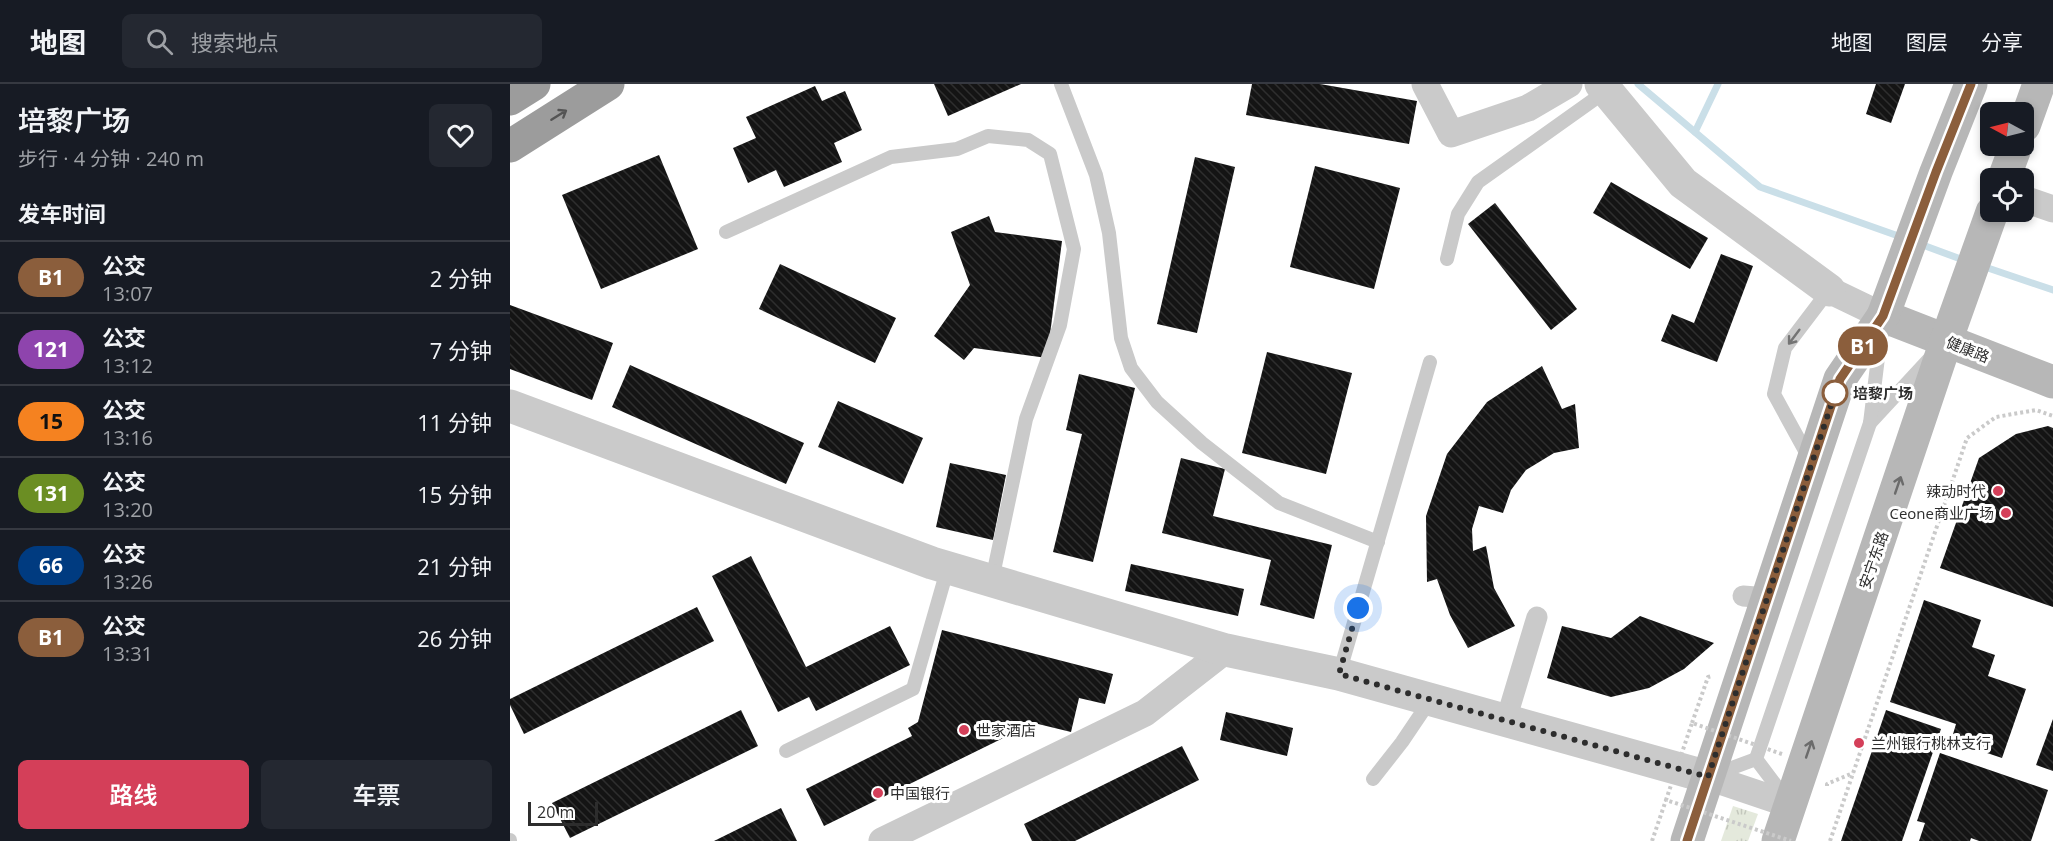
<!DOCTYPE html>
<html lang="zh">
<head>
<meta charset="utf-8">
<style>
  :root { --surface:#171b24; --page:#242831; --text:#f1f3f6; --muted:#9ea1a6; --line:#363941; --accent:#d43f59 }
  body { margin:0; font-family:"Open Sans","Noto Sans SC",sans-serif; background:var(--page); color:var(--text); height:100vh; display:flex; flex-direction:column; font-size:22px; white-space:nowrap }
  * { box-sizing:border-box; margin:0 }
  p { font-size:20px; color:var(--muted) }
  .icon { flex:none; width:33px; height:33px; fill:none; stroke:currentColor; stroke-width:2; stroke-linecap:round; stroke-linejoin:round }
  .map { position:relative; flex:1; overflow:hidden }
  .panel { display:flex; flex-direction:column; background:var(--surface); width:510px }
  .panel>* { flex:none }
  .badge { padding:0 12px; border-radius:20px; font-size:21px; line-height:39px }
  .needle { width:39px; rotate:277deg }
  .fabs { position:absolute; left:1470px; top:18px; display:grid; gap:12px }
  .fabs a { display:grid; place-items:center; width:54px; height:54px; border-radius:9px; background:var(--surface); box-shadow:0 3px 9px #0003; font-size:30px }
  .scale { position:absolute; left:18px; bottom:15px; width:70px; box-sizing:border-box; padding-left:6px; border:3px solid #2d2d2d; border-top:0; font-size:16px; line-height:21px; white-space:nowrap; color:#2d2d2d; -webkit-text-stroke:4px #fff; paint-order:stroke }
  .you { position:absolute; width:30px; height:30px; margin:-15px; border:4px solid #fff; border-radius:50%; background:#1a73e8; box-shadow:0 0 0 9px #1a73e833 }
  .map>.badge { position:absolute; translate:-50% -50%; box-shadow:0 0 0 3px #fff }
  h2 { padding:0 18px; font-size:22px; line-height:54px }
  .round { display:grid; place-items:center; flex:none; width:63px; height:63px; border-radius:9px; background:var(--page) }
  .overview { display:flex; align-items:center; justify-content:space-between; height:102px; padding:0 18px }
  h1 { font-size:28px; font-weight:600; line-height:45px }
  .cta { display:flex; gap:12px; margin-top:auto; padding:12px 18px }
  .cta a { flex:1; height:69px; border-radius:9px; background:var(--accent); color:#fff; font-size:24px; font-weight:600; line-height:69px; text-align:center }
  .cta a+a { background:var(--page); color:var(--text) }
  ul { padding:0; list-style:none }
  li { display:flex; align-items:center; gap:18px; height:72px; padding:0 18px; border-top:2px solid var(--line) }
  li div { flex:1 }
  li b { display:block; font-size:22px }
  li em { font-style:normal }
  li .badge { min-width:66px; font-weight:700; text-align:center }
  header { display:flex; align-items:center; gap:36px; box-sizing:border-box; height:84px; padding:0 30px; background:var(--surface); border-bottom:2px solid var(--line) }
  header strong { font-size:28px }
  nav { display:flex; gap:33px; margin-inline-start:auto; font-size:21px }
  .search { width:420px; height:54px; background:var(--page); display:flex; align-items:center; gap:15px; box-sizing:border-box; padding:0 21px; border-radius:9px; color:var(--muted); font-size:22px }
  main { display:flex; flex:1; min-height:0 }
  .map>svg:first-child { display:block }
  .grass { fill:url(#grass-tufts) }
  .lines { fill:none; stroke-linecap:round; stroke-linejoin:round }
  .stream { stroke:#cadfe8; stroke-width:7 }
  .building { fill:url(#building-back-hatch) }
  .path { stroke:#cacaca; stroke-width:4; stroke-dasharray:3 3; stroke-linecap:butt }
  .service { stroke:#cacaca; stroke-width:14 }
  .pedestrian { stroke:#cacaca; stroke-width:21 }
  .minor { stroke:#cacaca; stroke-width:27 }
  .tertiary { stroke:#cacaca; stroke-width:33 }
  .secondary { stroke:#b7b7b7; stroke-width:33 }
  .trunk { stroke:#9c9c9c; stroke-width:33 }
  .path-bridge { stroke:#cacaca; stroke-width:4; stroke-dasharray:3 3; stroke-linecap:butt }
  .oneway { stroke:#545454 }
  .oneway2 { stroke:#747474 }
  .oneway3 { stroke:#6b6b6b }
  .line-casing { stroke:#fff; stroke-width:14 }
  .line { stroke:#8b5e3c; stroke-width:9 }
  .walk { stroke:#2d2d2d; stroke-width:6; stroke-dasharray:0 10.8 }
  .stop-dot { fill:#fff; stroke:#8b5e3c; stroke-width:3 }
  .poi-dot { fill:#d43f59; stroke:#fff; stroke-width:2 }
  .labels { text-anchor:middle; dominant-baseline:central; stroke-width:6; stroke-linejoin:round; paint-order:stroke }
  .street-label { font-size:15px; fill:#2d2d2d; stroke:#fff }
  .stop-label { font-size:15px; font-weight:bold; fill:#2d2d2d; stroke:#fff; text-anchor:start }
  .poi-label { font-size:15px; fill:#2d2d2d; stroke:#fff; text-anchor:start }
</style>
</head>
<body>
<header>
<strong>地图</strong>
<div class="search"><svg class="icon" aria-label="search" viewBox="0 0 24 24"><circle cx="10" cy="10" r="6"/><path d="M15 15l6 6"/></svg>搜索地点</div>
<nav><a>地图</a><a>图层</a><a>分享</a></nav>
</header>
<main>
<section class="panel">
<div class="overview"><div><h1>培黎广场</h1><p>步行 · 4 分钟 · 240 m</p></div><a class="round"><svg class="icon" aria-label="heart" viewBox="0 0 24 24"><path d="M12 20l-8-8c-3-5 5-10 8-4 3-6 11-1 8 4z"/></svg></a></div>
<h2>发车时间</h2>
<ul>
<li><span class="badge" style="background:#8b5e3c;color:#fff">B1</span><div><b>公交</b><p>13:07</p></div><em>2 分钟</em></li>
<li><span class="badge" style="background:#8e44ad;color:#fff">121</span><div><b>公交</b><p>13:12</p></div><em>7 分钟</em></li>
<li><span class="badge" style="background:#f58220;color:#111">15</span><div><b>公交</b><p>13:16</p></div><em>11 分钟</em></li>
<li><span class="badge" style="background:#6b8e23;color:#fff">131</span><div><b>公交</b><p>13:20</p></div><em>15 分钟</em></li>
<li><span class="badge" style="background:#003b80;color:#fff">66</span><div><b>公交</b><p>13:26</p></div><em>21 分钟</em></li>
<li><span class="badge" style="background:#8b5e3c;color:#fff">B1</span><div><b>公交</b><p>13:31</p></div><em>26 分钟</em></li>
</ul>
<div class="cta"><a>路线</a><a>车票</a></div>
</section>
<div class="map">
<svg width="1543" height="757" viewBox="0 0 1543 757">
  <defs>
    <pattern id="grass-tufts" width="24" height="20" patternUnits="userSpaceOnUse" patternTransform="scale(1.5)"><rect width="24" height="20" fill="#e4e9dc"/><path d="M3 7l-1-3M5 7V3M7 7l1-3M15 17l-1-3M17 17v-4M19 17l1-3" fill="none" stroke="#c4c8bd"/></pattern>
    <pattern id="building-back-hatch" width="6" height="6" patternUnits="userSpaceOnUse" patternTransform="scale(1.5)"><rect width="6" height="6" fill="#141414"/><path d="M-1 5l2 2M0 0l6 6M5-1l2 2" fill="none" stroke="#2e2e2e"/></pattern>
  </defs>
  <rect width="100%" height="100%" fill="#fff"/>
  <!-- grass -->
  <path class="grass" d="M1223,722L1248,730L1238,757H1211Z"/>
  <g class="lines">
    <!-- stream -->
    <g class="stream">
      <path d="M1128,0L1250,103L1394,154"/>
      <path d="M1185,48L1208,0"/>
      <path d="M1410,160L1456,177"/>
      <path d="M1472,182L1543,206"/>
    </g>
  </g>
  <!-- building -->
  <g class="building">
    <path d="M424,0H511L438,32Z"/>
    <path d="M742,0H810L907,17L899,60L736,31Z"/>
    <path d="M1366,0H1395L1381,39L1356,30Z"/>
    <path d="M305,2L312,17L335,7L352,46L324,59L332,78L274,103L266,86L238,99L223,64L246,54L236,33Z"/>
    <path d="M149,71L188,165L91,205L52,111Z"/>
    <path d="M685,73L725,83L687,249L647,240Z"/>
    <path d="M805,82L890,104L864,205L780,183Z"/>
    <path d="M1101,98L1198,154L1180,185L1083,129Z"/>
    <path d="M985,119L1067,225L1041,246L958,140Z"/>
    <path d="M479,132L485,148L552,157L537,274L464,264L454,276L424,252L460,201L441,148Z"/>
    <path d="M1211,170L1243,182L1207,278L1151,257L1162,230L1184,239Z"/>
    <path d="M270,180L386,234L365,279L249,225Z"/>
    <path d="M0,221L103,259L82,316L0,285Z"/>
    <path d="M757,268L842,289L816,390L732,369Z"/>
    <path d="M120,281L294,359L276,400L102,323Z"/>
    <path d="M1032,282L1052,325L1065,320L1069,364L1044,369L1016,386L1001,406L993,429L969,422L962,445L963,467L976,462L984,504L1005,542L958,564L940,531L927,495L917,498L916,432L937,370L977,318Z"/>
    <path d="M569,290L625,304L583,478L543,468L572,350L556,346Z"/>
    <path d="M328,317L413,354L393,400L308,363Z"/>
    <path d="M1538,342L1543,344V523L1430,484L1469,374L1506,350Z"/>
    <path d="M671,374L715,385L703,432L822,461L804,535L750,521L761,476L652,449Z"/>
    <path d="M440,379L496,391L483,456L426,443Z"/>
    <path d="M241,472L296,583L380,542L400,581L306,627L299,613L268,628L202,492Z"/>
    <path d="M621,480L734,505L728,532L615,507Z"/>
    <path d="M1414,516L1471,536L1462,563L1485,571L1478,592L1516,605L1492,674L1441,657L1446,640L1380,618Z"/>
    <path d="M187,523L204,557L14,650L0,621V615Z"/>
    <path d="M1130,532L1204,559L1174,585L1139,604L1101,613L1037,594L1052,542L1101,554Z"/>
    <path d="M432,546L603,590L595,620L569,614L561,648L524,639L314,742L296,705L402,652L398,644L408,638Z"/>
    <path d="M231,626L248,662L60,754L42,719Z"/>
    <path d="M1376,626L1431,645L1392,757H1331Z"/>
    <path d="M716,628L783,644L777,672L710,656Z"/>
    <path d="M1543,635V687L1526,681Z"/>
    <path d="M672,662L689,696L565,757H522L514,740Z"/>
    <path d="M1430,669L1538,706L1521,757H1469L1461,754L1460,757H1409L1415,739L1407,737Z"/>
    <path d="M271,724L287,757H204Z"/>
  </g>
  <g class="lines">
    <!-- path -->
    <g class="path">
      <path d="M1182,639L1198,593L1202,592"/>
      <path d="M1317,702V700L1343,689"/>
      <path d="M1142,757L1156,716"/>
      <path d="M1320,757L1457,354L1486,333L1526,326L1543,332"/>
    </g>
    <!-- service -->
    <g class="service">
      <path d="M551,0L586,91L599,149L611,254L621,284L647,318L692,359L769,419L868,458"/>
      <path d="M216,148L381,73L447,65L478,52L518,56L540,70L564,165L550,241L516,335L482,496"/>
      <path d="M937,175L948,130L968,98L1096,7"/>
      <path d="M1360,339L1422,272"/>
      <path d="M1299,374L1264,310L1275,264L1319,206"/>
      <path d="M829,590L920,278"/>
      <path d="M276,667L403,605L438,483"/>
      <path d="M1246,675L1360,339L1371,249"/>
      <path d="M1246,675L1277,716"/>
      <path d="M1203,691L1246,675"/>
      <path d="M863,695L892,658L921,615"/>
      <path d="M0,756V757"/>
    </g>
    <!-- pedestrian -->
    <g class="pedestrian">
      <path d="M1233,512L1258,514"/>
      <path d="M996,636L1027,533"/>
    </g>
    <!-- minor -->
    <g class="minor">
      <path d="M915,0L941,50L1018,24L1059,0"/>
      <path d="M1514,115L1543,125"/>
      <path d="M1319,206L1373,232"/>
      <path d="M1198,693L1281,721"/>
      <path d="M372,757L635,629L716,566"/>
    </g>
    <!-- tertiary -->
    <g class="tertiary">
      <path d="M1091,0L1173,99L1319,206"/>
      <path d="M0,322L422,479L716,566L829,590L1198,693"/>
    </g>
    <!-- secondary -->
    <g class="secondary">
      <path d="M1514,42L1529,0"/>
      <path d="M1494,94L1506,62"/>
      <path d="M1373,232L1543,298"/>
      <path d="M1177,757L1330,295L1373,232L1426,88L1461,0"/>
      <path d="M1268,757L1436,257L1482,128"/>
    </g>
    <!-- trunk -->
    <g class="trunk">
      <path d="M0,15L24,0"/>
      <path d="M0,62L98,0"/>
    </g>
    <!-- path-bridge -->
    <path class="path-bridge" d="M1272,670L1182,639L1156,716L1281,757"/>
  </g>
  <!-- one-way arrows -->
  <defs><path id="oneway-shaft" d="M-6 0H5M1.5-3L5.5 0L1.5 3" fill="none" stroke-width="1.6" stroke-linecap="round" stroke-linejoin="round" transform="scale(1.5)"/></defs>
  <use class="oneway" href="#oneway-shaft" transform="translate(49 31) rotate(-32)"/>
  <use class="oneway2" href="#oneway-shaft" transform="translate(1284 253) rotate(127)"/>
  <g class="oneway3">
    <use href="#oneway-shaft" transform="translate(1388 401) rotate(-71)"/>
    <use href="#oneway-shaft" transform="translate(1299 665) rotate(-71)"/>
  </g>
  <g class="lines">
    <!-- line casing -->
    <g class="line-casing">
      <path id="line" d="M1177,757L1330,295L1373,232L1426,88L1461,0"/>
    </g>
    <!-- line -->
    <use href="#line" class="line"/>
    <!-- walk -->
    <path class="walk" d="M848,524L829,590L1198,693L1325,309"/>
  </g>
  <!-- markers -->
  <circle class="stop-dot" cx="1325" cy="309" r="12"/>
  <g class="poi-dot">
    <circle cx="1488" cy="407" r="6"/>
    <circle cx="1496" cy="429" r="6"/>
    <circle cx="454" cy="646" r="6"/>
    <circle cx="1349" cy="659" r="6"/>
    <circle cx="368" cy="709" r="6"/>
  </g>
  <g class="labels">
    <!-- street labels -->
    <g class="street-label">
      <text transform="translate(1458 265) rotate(22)">健康路</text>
      <text transform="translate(1363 476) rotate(-71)">安宁东路</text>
    </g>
    <!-- stop labels -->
    <g class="stop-label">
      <text x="1343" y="309">培黎广场</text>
    </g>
    <!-- poi labels -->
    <g class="poi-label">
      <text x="1476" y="407" text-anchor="end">辣动时代</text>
      <text x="1484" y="429" text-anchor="end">Ceone商业广场</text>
      <text x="466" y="646">世家酒店</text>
      <text x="1361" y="659">兰州银行桃林支行</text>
      <text x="380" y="709">中国银行</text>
    </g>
  </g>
</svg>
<div class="fabs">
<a><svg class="needle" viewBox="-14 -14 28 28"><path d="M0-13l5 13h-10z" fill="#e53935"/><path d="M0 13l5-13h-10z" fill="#9ea1a6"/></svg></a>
<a><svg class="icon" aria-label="locate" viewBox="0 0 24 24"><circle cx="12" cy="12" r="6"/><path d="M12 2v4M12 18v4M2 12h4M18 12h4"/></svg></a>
</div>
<div class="scale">20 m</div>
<div class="you" style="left:848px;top:524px"></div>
<b class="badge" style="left:1353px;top:262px;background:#8b5e3c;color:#fff">B1</b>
</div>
</main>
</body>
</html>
